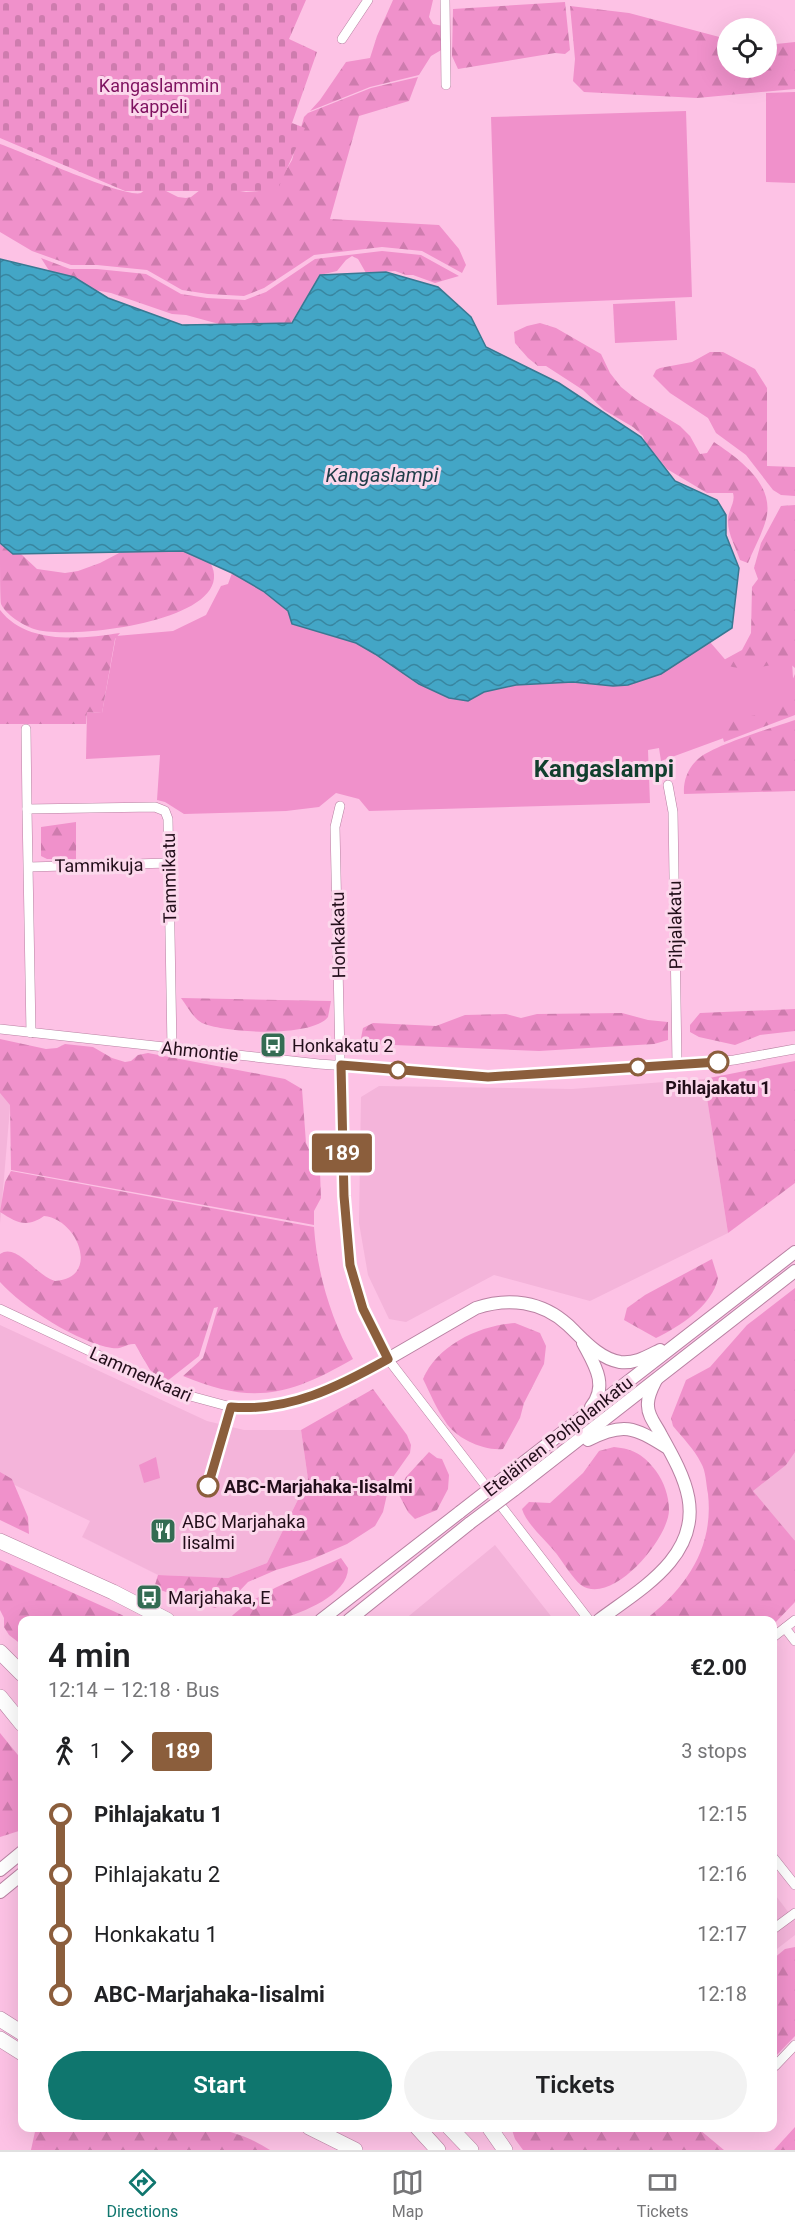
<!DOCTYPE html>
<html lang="en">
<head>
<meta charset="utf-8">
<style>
  :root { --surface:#fff; --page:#f2f2f2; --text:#202124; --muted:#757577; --line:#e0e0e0; --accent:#0f766e }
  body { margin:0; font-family:Roboto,sans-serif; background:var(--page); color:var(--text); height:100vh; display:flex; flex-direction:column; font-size:22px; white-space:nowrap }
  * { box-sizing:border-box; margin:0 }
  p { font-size:20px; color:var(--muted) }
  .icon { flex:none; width:33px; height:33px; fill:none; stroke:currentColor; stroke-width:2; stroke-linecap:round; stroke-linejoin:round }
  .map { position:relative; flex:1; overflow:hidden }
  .side { position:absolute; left:18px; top:1616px; width:759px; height:516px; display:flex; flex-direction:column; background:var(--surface); border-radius:12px; box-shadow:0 6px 24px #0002 }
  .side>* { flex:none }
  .badge { padding:0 12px; border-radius:4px; font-size:21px; line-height:39px }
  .tools { position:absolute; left:717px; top:18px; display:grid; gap:12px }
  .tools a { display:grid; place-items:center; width:60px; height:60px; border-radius:50%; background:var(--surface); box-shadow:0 6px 24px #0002; font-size:30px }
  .map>.badge { position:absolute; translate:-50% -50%; box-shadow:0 0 0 3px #fff }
  .legs { display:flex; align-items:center; gap:9px; height:66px; padding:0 30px; font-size:20px }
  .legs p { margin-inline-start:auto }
  .summary { display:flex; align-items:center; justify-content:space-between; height:102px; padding:0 30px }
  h1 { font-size:33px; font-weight:600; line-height:45px }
  .button { display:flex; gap:12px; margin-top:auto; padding:12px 30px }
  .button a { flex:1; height:69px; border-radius:36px; background:var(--accent); color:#fff; font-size:24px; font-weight:600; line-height:69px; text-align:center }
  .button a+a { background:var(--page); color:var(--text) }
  ul { padding:0 30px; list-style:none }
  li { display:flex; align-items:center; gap:21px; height:60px; font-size:22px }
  li i { display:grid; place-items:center; width:9px; height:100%; margin:0 8px; background:currentColor }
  li i::after { content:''; width:15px; height:15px; margin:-8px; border:4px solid; border-radius:50%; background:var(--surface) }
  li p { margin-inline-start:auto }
  li:first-child i { background:linear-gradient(#0000 50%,currentColor 0) }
  li:last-child i { background:linear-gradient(currentColor 50%,#0000 0) }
  .tabs { display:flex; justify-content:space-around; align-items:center; height:84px; border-top:2px solid var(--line); background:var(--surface); font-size:16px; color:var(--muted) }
  .tabs a { display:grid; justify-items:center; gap:3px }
  .tabs .current { color:var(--accent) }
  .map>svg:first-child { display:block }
  .built { fill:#f4b4da }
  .green { fill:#f091cb }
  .forest { fill:url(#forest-firs) }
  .cemetery { fill:url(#cemetery-stones) }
  .water { fill:url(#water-waves); stroke:#397892; stroke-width:1.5 }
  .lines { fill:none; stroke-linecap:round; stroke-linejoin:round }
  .minor-casing { stroke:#b881a2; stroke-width:10 }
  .major-casing { stroke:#b881a2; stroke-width:14 }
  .highway-casing { stroke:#b881a2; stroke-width:16 }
  .minor { stroke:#fff; stroke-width:9 }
  .major { stroke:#fff; stroke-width:12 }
  .highway { stroke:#fff; stroke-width:15 }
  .major-bridge-casing { stroke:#b881a2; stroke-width:14; stroke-linecap:butt }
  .major-bridge { stroke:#fff; stroke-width:12 }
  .line-1-casing { stroke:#fff; stroke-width:14 }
  .line-1 { stroke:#8b5e3c; stroke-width:9 }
  .stop-1-dot { fill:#fff; stroke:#8b5e3c; stroke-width:3 }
  .labels { text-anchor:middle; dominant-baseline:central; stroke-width:6; stroke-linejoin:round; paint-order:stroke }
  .park-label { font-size:18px; fill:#7e115f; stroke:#fcd8ec }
  .street-label { font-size:18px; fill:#220e1a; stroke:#fcd8ec }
  .poi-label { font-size:18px; fill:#220e1a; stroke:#fcd8ec; text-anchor:start }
  .stop-label { font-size:18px; font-weight:bold; fill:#220e1a; stroke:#fcd8ec }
  .water-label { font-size:20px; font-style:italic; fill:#1f3d48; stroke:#fcd8ec }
  .district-label { font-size:24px; font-weight:bold; fill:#113f2d; stroke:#fcd8ec }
</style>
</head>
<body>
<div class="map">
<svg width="795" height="2150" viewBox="0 0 795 2150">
  <defs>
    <pattern id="forest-firs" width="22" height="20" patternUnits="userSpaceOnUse" patternTransform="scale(1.5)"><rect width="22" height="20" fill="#f091cb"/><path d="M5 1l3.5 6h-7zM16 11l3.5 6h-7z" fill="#ce7cae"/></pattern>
    <pattern id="cemetery-stones" width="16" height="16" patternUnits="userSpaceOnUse" patternTransform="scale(1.5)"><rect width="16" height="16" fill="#f091cb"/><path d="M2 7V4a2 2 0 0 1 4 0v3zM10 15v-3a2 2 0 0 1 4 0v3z" fill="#ce7cae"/></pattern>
    <pattern id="water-waves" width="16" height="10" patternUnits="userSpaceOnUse" patternTransform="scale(1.5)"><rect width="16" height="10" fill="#43a6c6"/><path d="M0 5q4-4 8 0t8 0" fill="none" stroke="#3886a0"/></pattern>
  </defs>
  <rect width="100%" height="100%" fill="#fdc2e5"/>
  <!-- built -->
  <g class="built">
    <path d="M0,1072L13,1073L0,1224Z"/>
    <path d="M704,1079L728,1233L590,1301L494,1275L406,1322L389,1319L368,1275L359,1223L361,1097L379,1086L572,1089Z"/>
    <path d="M0,1325L207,1421L244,1430H301L308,1479L267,1563L228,1578L158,1575L82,1537L90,1521L0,1478Z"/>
    <path d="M795,1447V1545L747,1488Z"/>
    <path d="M495,1545L554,1620H404Z"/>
    <path d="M773,1892L795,1921V1935L773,1952Z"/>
  </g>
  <!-- green -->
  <g class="green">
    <path d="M795,92V183L766,182V93Z"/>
    <path d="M686,111L692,297L497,305L491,117Z"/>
    <path d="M675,301L677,340L615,343L613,304Z"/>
    <path d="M232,573L264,591L288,611L292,624L356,643L375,654L419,684L449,698L468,701L484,692L516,685L573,682L613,686L628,685L661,674L710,642L729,664L792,661L795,712L661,761L659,748L648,750L650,803L369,811L359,799L336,793L319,807L286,811L184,814L165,802L157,800L160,755L86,759L87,712L102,713L116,636L173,631L206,615L221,586L228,584Z"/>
    <path d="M156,1457L160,1478L144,1483L139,1465Z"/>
  </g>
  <!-- forest -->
  <g class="forest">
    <path d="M393,0H433L429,17L433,24L443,26V49L431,56L419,75L370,87L310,111L320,100L346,62L370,58L377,36Z"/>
    <path d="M565,2L570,50L565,54L555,53L458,69L452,56L453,9Z"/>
    <path d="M570,6L629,13L727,39L728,68H766L767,45L795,42V89L697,98L584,92L573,81L575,59Z"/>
    <path d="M418,77L409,101L359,116L330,219L439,225L459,249L466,265L462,273L422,251L382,247L314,255L264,288L244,296L208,294L182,290L147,270L97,265H71L32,251L0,232V144C23,152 123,198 141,193C142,192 147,188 148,187L162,189L178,197L186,198L191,197L200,190L222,188L246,192L259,191L286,170L292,160L304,117L308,113L371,88Z"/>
    <path d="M382,251L421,255L459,276L435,283L413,275H406L395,271L366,273L358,259L352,256L346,260L337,271L320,275L291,323L219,324L186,315L172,314L111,293L57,283L41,258L70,269H97L146,274L181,294L207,298L245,300L266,292L315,259Z"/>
    <path d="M540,323L556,328L601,354L610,373L621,387L636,399L680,426L690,436L700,454L707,453L714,442C739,459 772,482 767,515C764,531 754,548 748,563L740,560C736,548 728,534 728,522C727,511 736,503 733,493H707L667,469L645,442L643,436L633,427L604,410L583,390L546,366H538L528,358L515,343L514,332L527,326Z"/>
    <path d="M710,352H723L755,369L767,388V466L795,467V496L781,495L773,490L746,455L716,433L708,418L670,393L653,376L656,370L660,368L692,362Z"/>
    <path d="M795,505V668L789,663C765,664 743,675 720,662L742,650L751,633L752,587L758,579L754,568L761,543L781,506Z"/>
    <path d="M0,544L13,554H21L37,569L65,573L78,571L100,563L121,552L183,551L210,562C243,621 68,641 34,629C23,625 6,615 1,604C0,596 0,556 0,544Z"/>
    <path d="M0,610C27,645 81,639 120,633L115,639L102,713L87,712L86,724H0Z"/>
    <path d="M795,674V715L724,742L720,727L722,722C731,717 741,718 751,716C773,712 787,694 795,674Z"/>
    <path d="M795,720V791L684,794C683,781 688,768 698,759C714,745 772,728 795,720Z"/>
    <path d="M76,822V859H47L41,856V827Z"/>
    <path d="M181,998L331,1001L328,1017C312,1038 224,1033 202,1023C193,1018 187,1006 181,998Z"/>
    <path d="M795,1009V1031L760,1035L735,1045L699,1037L690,1032V1025L700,1013Z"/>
    <path d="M622,1013L648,1020L668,1022V1040L654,1044L539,1051L369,1044L361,1038L363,1028L373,1023L436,1026L465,1015L506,1014L521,1018L537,1014Z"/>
    <path d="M0,1039L46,1049L57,1048L65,1044L93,1047L112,1058L125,1062L131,1061L138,1055L148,1053L285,1079L302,1089L306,1143L320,1173L321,1198L314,1211V1225L11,1170L10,1105L0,1093Z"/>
    <path d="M795,1061V1183L728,1233L704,1079Z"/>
    <path d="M11,1171L314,1227C317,1273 331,1319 353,1359C289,1396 252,1405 183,1376L203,1358L218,1307L214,1308L199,1356L166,1382L150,1370L135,1344C126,1343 122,1350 112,1348C79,1343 22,1307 0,1282V1254C17,1242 36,1276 55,1281C101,1278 78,1219 44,1216C27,1228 17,1223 0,1212L5,1182Z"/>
    <path d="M712,1259L718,1278C712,1306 680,1326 656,1338L624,1320L627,1308L645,1295Z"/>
    <path d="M795,1288V1452L786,1465L753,1491L795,1541V1602L773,1625L772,1620H645C686,1588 714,1548 708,1494C706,1484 706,1471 701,1463C694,1449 682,1437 673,1426L671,1418L686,1380L710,1367L747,1325Z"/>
    <path d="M515,1323L540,1333L546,1346L544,1364L524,1403L520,1418L503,1449C483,1451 455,1438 445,1421C436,1408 430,1393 423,1379C437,1345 480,1325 515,1323Z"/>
    <path d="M373,1389L407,1435L411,1445L410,1453L393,1477L388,1490L383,1512L375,1526L347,1544L310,1560L276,1570L248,1582L230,1601L215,1608L154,1588L158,1575L228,1578L267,1563L308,1479L301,1430Z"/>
    <path d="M614,1447C634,1449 644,1455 656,1471C664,1482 669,1496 669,1510C669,1538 612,1607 581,1585C573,1579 562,1561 556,1553C545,1539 527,1525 522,1509L529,1502L550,1503L583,1473L599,1451Z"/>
    <path d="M429,1452L437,1458L442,1459L449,1475L448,1489L437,1510L415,1519L408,1512L398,1493L406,1477Z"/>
    <path d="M0,1472L12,1479L28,1517L29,1534L0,1520Z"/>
    <path d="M341,1558L348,1568C348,1595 302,1613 280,1619C267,1623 242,1620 228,1620C252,1594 307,1574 341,1558Z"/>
    <path d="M0,1560L122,1615L129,1620H22V1645L9,1635L4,1627V1618L0,1610Z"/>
    <path d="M0,1733L22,1760V1830L0,1837Z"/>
    <path d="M795,1947V2036L773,2059V1959L785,1949Z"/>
    <path d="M36,2127H207C231,2131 250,2137 270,2150H31Z"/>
    <path d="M511,2127H703L700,2130L724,2150H523L515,2139Z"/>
    <path d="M795,2127V2150H774Z"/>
  </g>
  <!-- cemetery -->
  <path class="cemetery" d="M0,0H306L289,39L317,52L292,123L305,128L277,191H125L0,138Z"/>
  <!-- water -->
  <path class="water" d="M0,259L74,277L108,298L182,325L292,323L320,275L386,272L438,287L471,317L486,347L559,383L641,437L675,481L717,500L726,515V535L739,568L732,628L661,674L628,685L613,686L573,682L516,685L484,692L468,701L449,698L419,684L375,654L356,643L292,624L288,611L263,591L232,573L183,551L13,554L0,543Z"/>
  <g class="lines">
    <!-- minor casing -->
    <g class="minor-casing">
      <g id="minor">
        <path d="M445,0L446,85"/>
        <path d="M342,39L368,0"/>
        <path d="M26,729L27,809"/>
        <path d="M668,785L673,812L677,1064"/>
        <path d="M340,806L335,827L342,1151L347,1245L355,1287L363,1309L388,1359L589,1620"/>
        <path d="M29,867L169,863"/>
        <path d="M0,1029L319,1064L488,1076L701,1064L734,1060L795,1049"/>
        <path d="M31,1033L27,809L155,807L165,811L168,819L172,1048"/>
        <path d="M0,1309L179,1393L231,1407L263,1408L305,1399L388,1359"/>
        <path d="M208,1486L231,1407"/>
        <path d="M785,1628L795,1641"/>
        <path d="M772,1638L795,1620"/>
        <path d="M772,1856L795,1885"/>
        <path d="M772,1930L795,1913"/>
        <path d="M775,2066L795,2045"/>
      </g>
    </g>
    <!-- major casing -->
    <g class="major-casing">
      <g id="major">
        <path d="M583,1343C594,1364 609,1385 591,1407"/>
        <path d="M388,1359L476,1308C508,1297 542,1301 568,1325C583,1339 598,1358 620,1362C635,1364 648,1356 660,1350"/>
        <path d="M588,1440C623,1422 634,1427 666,1447"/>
        <path d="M505,1477L795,1252"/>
        <path d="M514,1490L795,1271"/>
        <path d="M321,1620L460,1512"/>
        <path d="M349,1620L470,1523"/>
        <path d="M599,1620C623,1602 651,1585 670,1562C707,1517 685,1478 661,1435C657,1426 648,1417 648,1406C647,1397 652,1388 656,1380"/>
        <path d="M0,1870L22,1852"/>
        <path d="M0,1892L22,1874"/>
      </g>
    </g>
    <!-- highway casing -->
    <g class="highway-casing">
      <g id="highway">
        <path d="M0,1541L113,1592L167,1620"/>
        <path d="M0,1652L22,1674"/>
        <path d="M0,1697L22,1724"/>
        <path d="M0,2019L22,2033"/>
        <path d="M0,2039L22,2053"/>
        <path d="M309,2127L355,2150"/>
        <path d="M417,2127L438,2150"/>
        <path d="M449,2127L471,2150"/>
        <path d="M489,2127L505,2150"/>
      </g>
    </g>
    <!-- minor -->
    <use href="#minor" class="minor"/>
    <!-- major -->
    <use href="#major" class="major"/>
    <!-- highway -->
    <use href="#highway" class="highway"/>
    <!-- major-bridge casing -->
    <g class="major-bridge-casing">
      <g id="major-bridge">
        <path d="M460,1512L505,1477"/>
        <path d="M470,1523L514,1490"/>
      </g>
    </g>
    <!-- major-bridge -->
    <use href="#major-bridge" class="major-bridge"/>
  </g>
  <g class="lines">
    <!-- line-1 casing -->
    <g class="line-1-casing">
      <path id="line-1" d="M208,1486L231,1407C289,1412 338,1387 388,1359L363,1309L350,1265L344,1196L341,1065L488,1077L718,1062"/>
    </g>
    <!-- line-1 -->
    <use href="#line-1" class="line-1"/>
  </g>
  <!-- icons -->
  <defs>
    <g id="bus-square" transform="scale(1.35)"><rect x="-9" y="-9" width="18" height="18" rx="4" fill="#346c53" stroke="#fcd8ec"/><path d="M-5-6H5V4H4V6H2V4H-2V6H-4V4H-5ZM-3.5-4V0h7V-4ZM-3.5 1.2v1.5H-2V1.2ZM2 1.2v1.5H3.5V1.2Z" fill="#fff"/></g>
    <g id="restaurant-square" transform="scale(1.35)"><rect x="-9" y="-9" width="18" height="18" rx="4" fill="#346c53" stroke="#fcd8ec"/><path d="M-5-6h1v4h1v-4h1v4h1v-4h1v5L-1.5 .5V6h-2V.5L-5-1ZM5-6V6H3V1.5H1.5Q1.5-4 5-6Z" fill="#fff"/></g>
  </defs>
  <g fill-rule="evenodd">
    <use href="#bus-square" x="273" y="1045"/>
    <use href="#restaurant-square" x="163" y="1531"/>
    <use href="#bus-square" x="149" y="1597"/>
  </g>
  <!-- markers -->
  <g class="stop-1-dot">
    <circle cx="718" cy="1062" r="10"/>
    <circle cx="638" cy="1067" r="8"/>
    <circle cx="398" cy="1070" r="8"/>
    <circle cx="208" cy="1486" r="10"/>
  </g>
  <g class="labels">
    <!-- park labels -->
    <g class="park-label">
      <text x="159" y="85">Kangaslammin<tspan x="159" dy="21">kappeli</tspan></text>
    </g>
    <!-- street labels -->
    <g class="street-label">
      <text transform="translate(99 865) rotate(-1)">Tammikuja</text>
      <text transform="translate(169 878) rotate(-91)">Tammikatu</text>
      <text transform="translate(675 925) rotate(-91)">Pihjalakatu</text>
      <text transform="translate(338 935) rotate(-91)">Honkakatu</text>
      <text transform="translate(200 1051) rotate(6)">Ahmontie</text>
      <text transform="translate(141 1374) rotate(24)">Lammenkaari</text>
      <text transform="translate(558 1436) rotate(-38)">Eteläinen Pohjolankatu</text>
    </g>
    <!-- poi labels -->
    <g class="poi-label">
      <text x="292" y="1045">Honkakatu 2</text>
      <text x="182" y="1521">ABC Marjahaka<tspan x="182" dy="21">Iisalmi</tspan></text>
      <text x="168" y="1597">Marjahaka, E</text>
    </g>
    <!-- stop labels -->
    <g class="stop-label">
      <text x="718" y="1087">Pihlajakatu 1</text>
      <text x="224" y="1486" text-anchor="start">ABC-Marjahaka-Iisalmi</text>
    </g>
    <!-- water labels -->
    <g class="water-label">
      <text x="382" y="475">Kangaslampi</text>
    </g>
    <!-- district labels -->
    <g class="district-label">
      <text x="604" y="769">Kangaslampi</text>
    </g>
  </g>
</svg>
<div class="tools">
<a><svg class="icon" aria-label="locate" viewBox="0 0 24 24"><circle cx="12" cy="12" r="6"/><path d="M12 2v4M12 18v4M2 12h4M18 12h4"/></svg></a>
</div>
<b class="badge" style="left:342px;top:1153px;background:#8b5e3c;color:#fff">189</b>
<section class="side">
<div class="summary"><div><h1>4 min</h1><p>12:14 – 12:18 · Bus</p></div><b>€2.00</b></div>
<div class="legs"><svg class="icon" aria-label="walk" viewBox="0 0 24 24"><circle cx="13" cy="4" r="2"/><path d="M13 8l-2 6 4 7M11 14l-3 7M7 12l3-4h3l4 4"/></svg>1<svg class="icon" aria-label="forward" viewBox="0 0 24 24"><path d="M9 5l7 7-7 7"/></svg><b class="badge" style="background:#8b5e3c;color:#fff">189</b><p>3 stops</p></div>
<ul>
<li><i style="color:#8b5e3c"></i><b>Pihlajakatu 1</b><p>12:15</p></li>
<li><i style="color:#8b5e3c"></i><span>Pihlajakatu 2</span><p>12:16</p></li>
<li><i style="color:#8b5e3c"></i><span>Honkakatu 1</span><p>12:17</p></li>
<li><i style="color:#8b5e3c"></i><b>ABC-Marjahaka-Iisalmi</b><p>12:18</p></li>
</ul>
<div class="button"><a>Start</a><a>Tickets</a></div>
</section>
</div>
<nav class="tabs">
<a class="current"><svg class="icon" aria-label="directions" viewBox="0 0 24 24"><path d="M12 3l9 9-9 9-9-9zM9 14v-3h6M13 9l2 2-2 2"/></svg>Directions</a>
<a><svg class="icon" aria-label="map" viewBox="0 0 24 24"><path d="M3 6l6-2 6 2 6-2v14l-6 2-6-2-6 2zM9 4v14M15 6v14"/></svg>Map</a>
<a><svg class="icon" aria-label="tickets" viewBox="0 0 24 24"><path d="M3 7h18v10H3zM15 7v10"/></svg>Tickets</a>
</nav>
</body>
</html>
